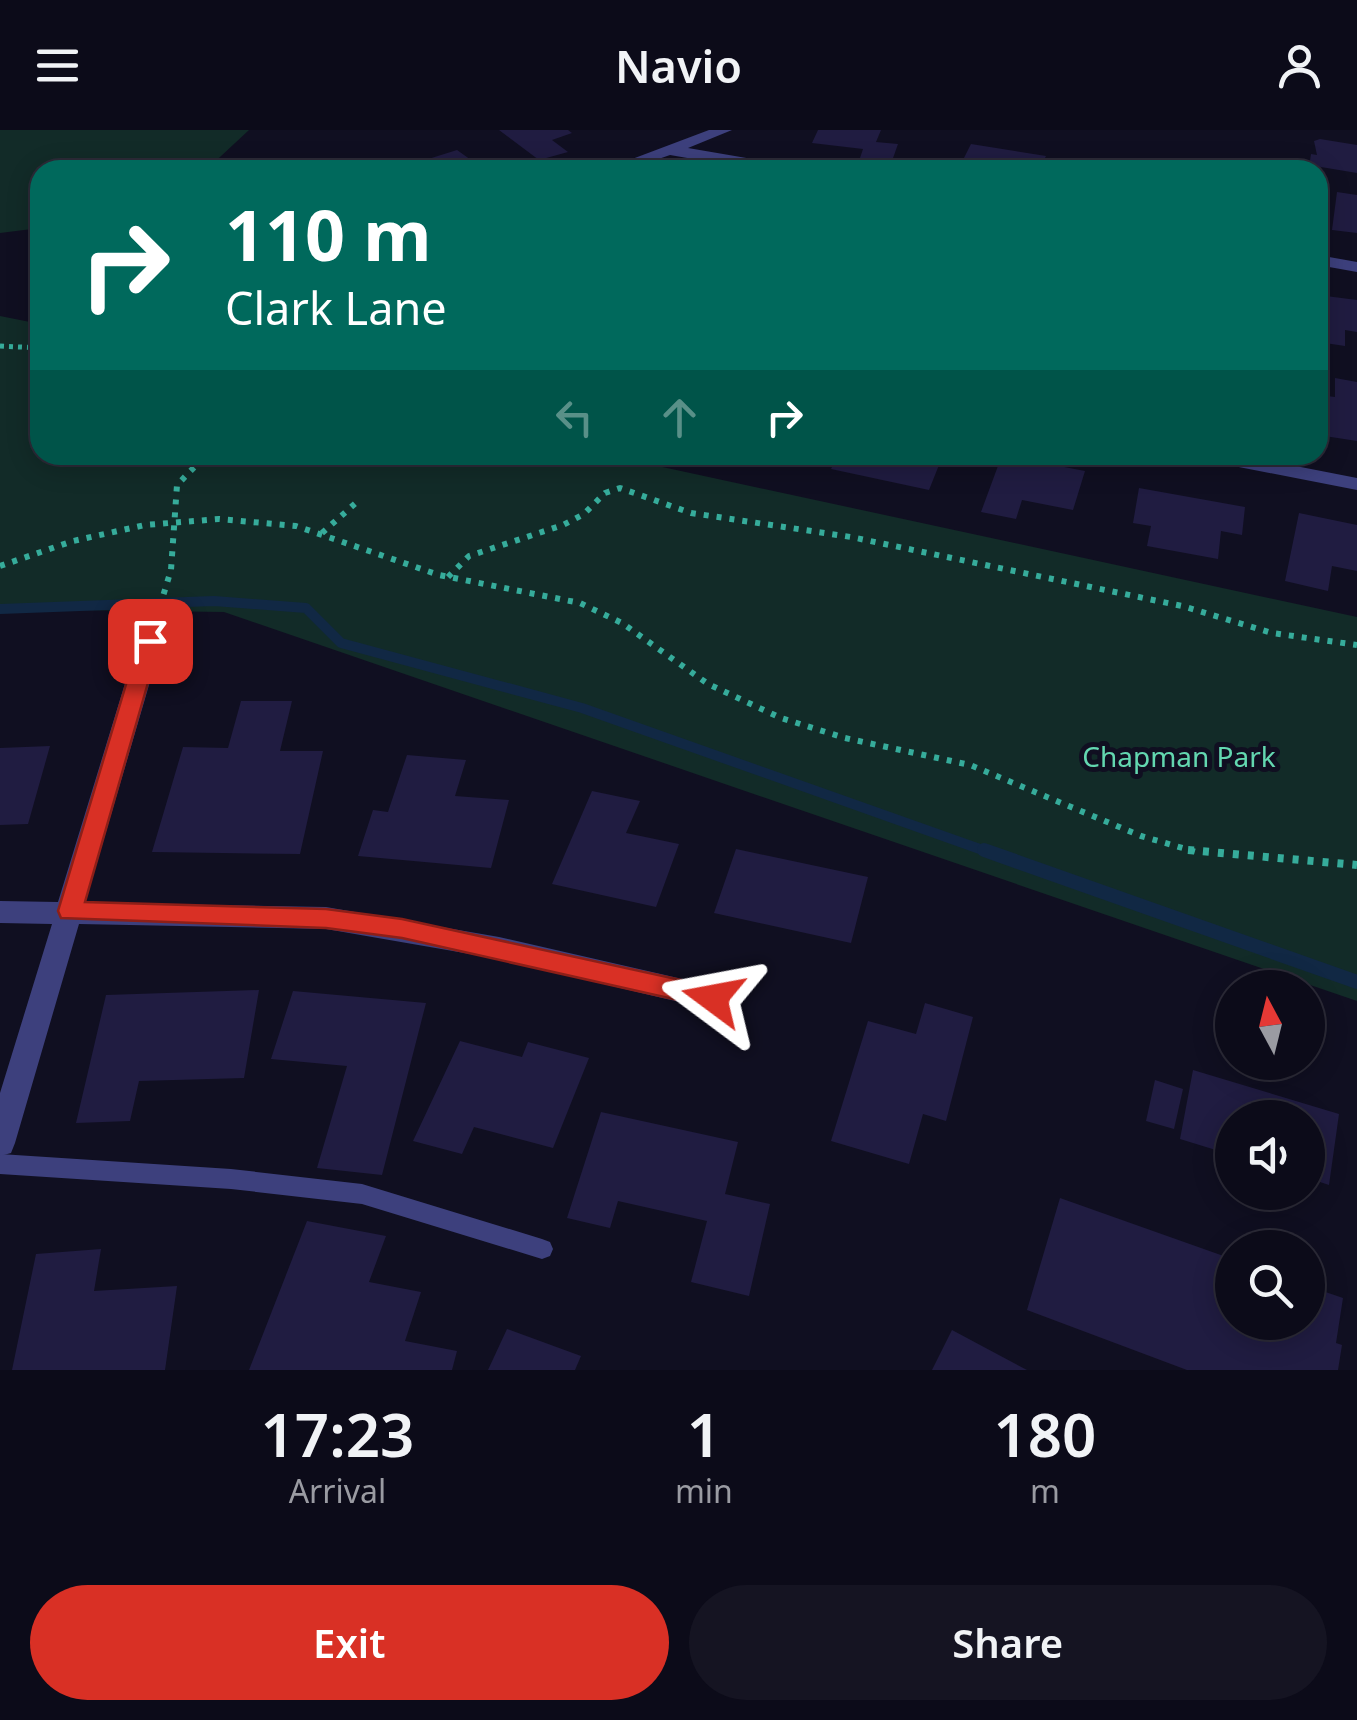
<!DOCTYPE html>
<style>
body{margin:0;font-family:"Noto Sans",sans-serif;background:#151422;color:#f1f3f6;height:100vh;display:flex;flex-direction:column;font-size:38px;white-space:nowrap}
*{box-sizing:border-box;margin:0}
p{font-size:32px;color:#9a9ba2}
.icon{flex:none;width:55px;height:55px;fill:none;stroke:currentColor;stroke-width:2;stroke-linecap:round;stroke-linejoin:round}
.map{position:relative;height:1240px;overflow:hidden}
.details{display:flex;flex-direction:column;background:#0c0b19;flex:1}
.details>*{flex:none}
.top-card{position:absolute;left:30px;top:30px;width:1298px;height:305px;border-radius:30px;box-shadow:0 5px 25px #0003,0 0 0 2px #2c2b38;background:#00695c;color:#fff;overflow:hidden}
.needle{width:65px;rotate:353deg}
.controls{position:absolute;left:1215px;top:840px;display:grid;gap:20px}
.controls a{display:grid;place-items:center;width:110px;height:110px;border-radius:50%;background:#0c0b19;box-shadow:0 5px 25px #0003,0 0 0 2px #2c2b38;font-size:50px}
.pin{position:absolute;display:grid;place-items:center;width:85px;height:85px;color:#fff;margin:-42px;border-radius:20px;box-shadow:0 5px 15px #0006}
.me{position:absolute;width:110px;margin:-55px;rotate:283deg;stroke-linejoin:round;filter:drop-shadow(0 0 8px #0008)}
.turn{display:flex;align-items:center;gap:35px;height:210px;padding:0 30px;font-size:45px}
.turn .icon{width:130px;height:130px;stroke-width:2.5}
.turn b{display:block;font-size:70px;line-height:85px}
.lanes{display:flex;align-items:center;height:95px;padding:0 30px;background:#0003;justify-content:center;gap:50px;direction:ltr}
.lanes .off{opacity:.35}
.eta{display:flex;justify-content:space-evenly;align-items:center;height:170px;text-align:center}
.eta b{font-size:60px;font-weight:600;line-height:70px}
.action{display:flex;gap:20px;margin-top:auto;padding:20px 30px}
.action a{flex:1;height:115px;border-radius:60px;background:#d93025;color:#fff;font-size:40px;font-weight:600;line-height:115px;text-align:center}
.action a+a{background:#151422;color:#f1f3f6}
header{display:flex;justify-content:space-between;align-items:center;height:130px;padding:0 30px;background:#0c0b19;font-size:45px;font-weight:600}
.map>svg:first-child{display:block}
.green{fill:#122b28}
.lines{fill:none;stroke-linecap:round;stroke-linejoin:round}
.stream-far1{stroke:#112844;stroke-width:10}
.stream{stroke:#112844;stroke-width:14}
.building{fill:#201c41}
.path-far2{stroke:#36ac9b;stroke-width:5;stroke-dasharray:4 5;stroke-linecap:butt}
.path-far1{stroke:#36ac9b;stroke-width:6;stroke-dasharray:5 8;stroke-linecap:butt}
.path{stroke:#36ac9b;stroke-width:8;stroke-dasharray:6 9;stroke-linecap:butt}
.service{fill:#3d407d;fill-rule:evenodd}
.minor{fill:#3d407d;fill-rule:evenodd}
.route{fill:#d93025;stroke:#8d1f18;stroke-width:2.5}
.labels{text-anchor:middle;stroke-width:10;stroke-linejoin:round;paint-order:stroke}
.park-label{font-size:28px;fill:#63d7b0;stroke:#100f21}
</style>
<header><svg class="icon" aria-label="menu" viewBox="0 0 24 24"><path d="M4 6h16M4 12h16M4 18h16"/></svg>Navio<svg class="icon" aria-label="person" viewBox="0 0 24 24"><circle cx="12" cy="8" r="4"/><path d="M4 21q1-7 8-7t8 7"/></svg></header>
<div class="map">
<svg width="1357" height="1240" viewBox="0 0 1357 1240">
<rect width="100%" height="100%" fill="#100f21"/>
<g class="green">
<polygon points="0,0 249,0 206,40 40,40 40,98 0,103"/>
<polygon points="0,186 40,194 40,325 607,325 1357,487 1357,871 224,482 0,479"/>
</g>
<g class="lines">
<polyline class="stream-far1" points="0,479 214,471 306,478 341,513 582,578 991,723"/>
<polyline class="stream" points="984,720 1357,852"/>
</g>
<g class="building">
<polygon points="499,0 568,0 572,3 552,10 568,22 539,30"/>
<polygon points="818,0 881,0 876,12 898,14 892,31 860,28 863,19 812,13"/>
<polygon points="1320,9 1357,15 1357,43 1315,36 1310,31 1311,24 1317,25 1314,11"/>
<polygon points="971,14 1046,26 1042,34 1060,37 958,40"/>
<polygon points="457,20 485,40 411,40 426,34 422,31"/>
<polygon points="1337,62 1357,65 1357,103 1332,100"/>
<polygon points="1318,165 1357,170 1357,202 1345,200 1345,216 1318,212"/>
<polygon points="1335,248 1357,252 1357,311 1318,305 1318,265 1335,267"/>
<polygon points="838,325 943,325 929,360 831,339"/>
<polygon points="1002,325 1085,341 1073,380 1022,370 1016,389 981,382"/>
<polygon points="1139,358 1245,377 1242,405 1221,401 1218,429 1147,416 1151,396 1133,393"/>
<polygon points="1299,383 1357,395 1357,441 1332,436 1328,461 1285,451"/>
<polygon points="241,571 292,571 280,621 323,621 300,724 152,722 183,617 228,618"/>
<polygon points="50,616 28,694 0,695 0,618"/>
<polygon points="407,625 466,630 455,666 509,670 491,738 358,726 373,680 388,682"/>
<polygon points="592,661 640,671 626,703 679,714 656,777 552,754"/>
<polygon points="736,719 868,747 851,813 714,783"/>
<polygon points="259,860 244,948 139,951 130,991 76,993 106,865"/>
<polygon points="293,861 426,873 382,1045 317,1038 347,936 271,929"/>
<polygon points="925,873 973,887 946,991 923,984 909,1034 831,1011 868,891 916,904"/>
<polygon points="460,911 522,927 528,912 589,928 553,1018 474,997 462,1024 413,1011"/>
<polygon points="1193,940 1339,984 1329,1055 1308,1048 1308,988 1232,988 1232,1025 1180,1009"/>
<polygon points="1155,950 1183,959 1174,999 1146,991"/>
<polygon points="601,982 738,1012 725,1064 770,1074 749,1166 691,1152 707,1091 618,1071 610,1098 567,1088"/>
<polygon points="1060,1068 1232,1129 1232,1192 1308,1192 1308,1156 1343,1168 1336,1213 1342,1215 1338,1240 1187,1240 1027,1180"/>
<polygon points="307,1091 386,1106 369,1152 421,1162 405,1211 457,1221 452,1240 249,1240"/>
<polygon points="101,1119 94,1161 177,1156 165,1240 12,1240 36,1124"/>
<polygon points="507,1199 581,1226 575,1240 488,1240"/>
<polygon points="952,1200 1027,1240 932,1240"/>
</g>
<g class="lines">
<polyline class="path-far2" points="0,216 40,218"/>
<g class="path-far1">
<polyline points="322,403 358,371"/>
<polyline points="0,436 73,411 145,395 219,389 296,396 439,445 580,473 622,493 708,554 781,588 845,608 970,635 1141,706 1200,723"/>
<polyline points="448,447 469,426 563,395 584,384 605,363 620,358 691,383 851,407 1182,476 1272,503 1357,515"/>
<polyline points="156,489 171,440 177,355 206,325"/>
</g>
<polyline class="path" points="1188,720 1357,735"/>
<polygon class="service" points="0,1024 231,1039 362,1054 542,1109 550,1112 553,1119 550,1126 542,1129 362,1074 231,1059 0,1044"/>
<g class="minor">
<polygon points="709,0 732,0 688,18 787,35 795,40 757,40 670,25 627,40 603,40"/>
<polygon points="1318,125 1357,132 1357,142 1318,135"/>
<polygon points="1198,325 1240,325 1357,348 1357,360 1208,331"/>
<polygon points="150,503 162,511 85,773 326,777 499,807 713,856 723,860 727,868 723,876 713,880 499,829 326,799 79,794 15,1013 11,1023 0,1026 0,963 52,794 0,793 0,771 58,772 138,511"/>
</g>
</g>
<polygon class="route" points="150,504 160,511 85,772 326,779 402,789 713,857 726,868 722,875 713,878 402,808 326,798 61,788 58,781 139,511"/>
<g class="labels">
<g class="park-label">
<text x="1179" y="637">Chapman Park</text>
</g>
</g>
</svg>
<div class="controls">
<a><svg class="needle" viewBox="-14 -14 28 28"><path d="M0-13l5 13h-10z" fill="#e53935"/><path d="M0 13l5-13h-10z" fill="#9a9ba2"/></svg></a>
<a><svg class="icon" aria-label="sound" viewBox="0 0 24 24"><path d="M4 9h4l5-4v14l-5-4H4zM17 9q2 3 0 6"/></svg></a>
<a><svg class="icon" aria-label="search" viewBox="0 0 24 24"><circle cx="10" cy="10" r="6"/><path d="M15 15l6 6"/></svg></a>
</div>
<div class="pin" style="left:150px;top:511px;background:#d93025"><svg class="icon" aria-label="arrive" viewBox="0 0 24 24"><path d="M6 21V4h12l-3 4 3 4H6"/></svg></div>
<svg class="me" style="left:713px;top:868px" viewBox="-20 -20 40 40"><path d="M0-17L14 15 0 8-14 15z" fill="#d93025" stroke="#fff" stroke-width="4"/></svg>
<div class="top-card">
<div class="turn"><svg class="icon" aria-label="right" viewBox="0 0 24 24"><path d="M7 20v-9h11M14 6l5 5-5 5"/></svg><div><b>110 m</b>Clark Lane</div></div>
<div class="lanes"><svg class="icon off" aria-label="left" viewBox="0 0 24 24"><path d="M17 20v-9H6M10 6l-5 5 5 5"/></svg><svg class="icon off" aria-label="ahead" viewBox="0 0 24 24"><path d="M12 20V5M6 11l6-6 6 6"/></svg><svg class="icon" aria-label="right" viewBox="0 0 24 24"><path d="M7 20v-9h11M14 6l5 5-5 5"/></svg></div>
</div>
</div>
<section class="details">
<div class="eta">
<div><b>17:23</b><p>Arrival</p></div>
<div><b>1</b><p>min</p></div>
<div><b>180</b><p>m</p></div>
</div>
<div class="action"><a>Exit</a><a>Share</a></div>
</section>
